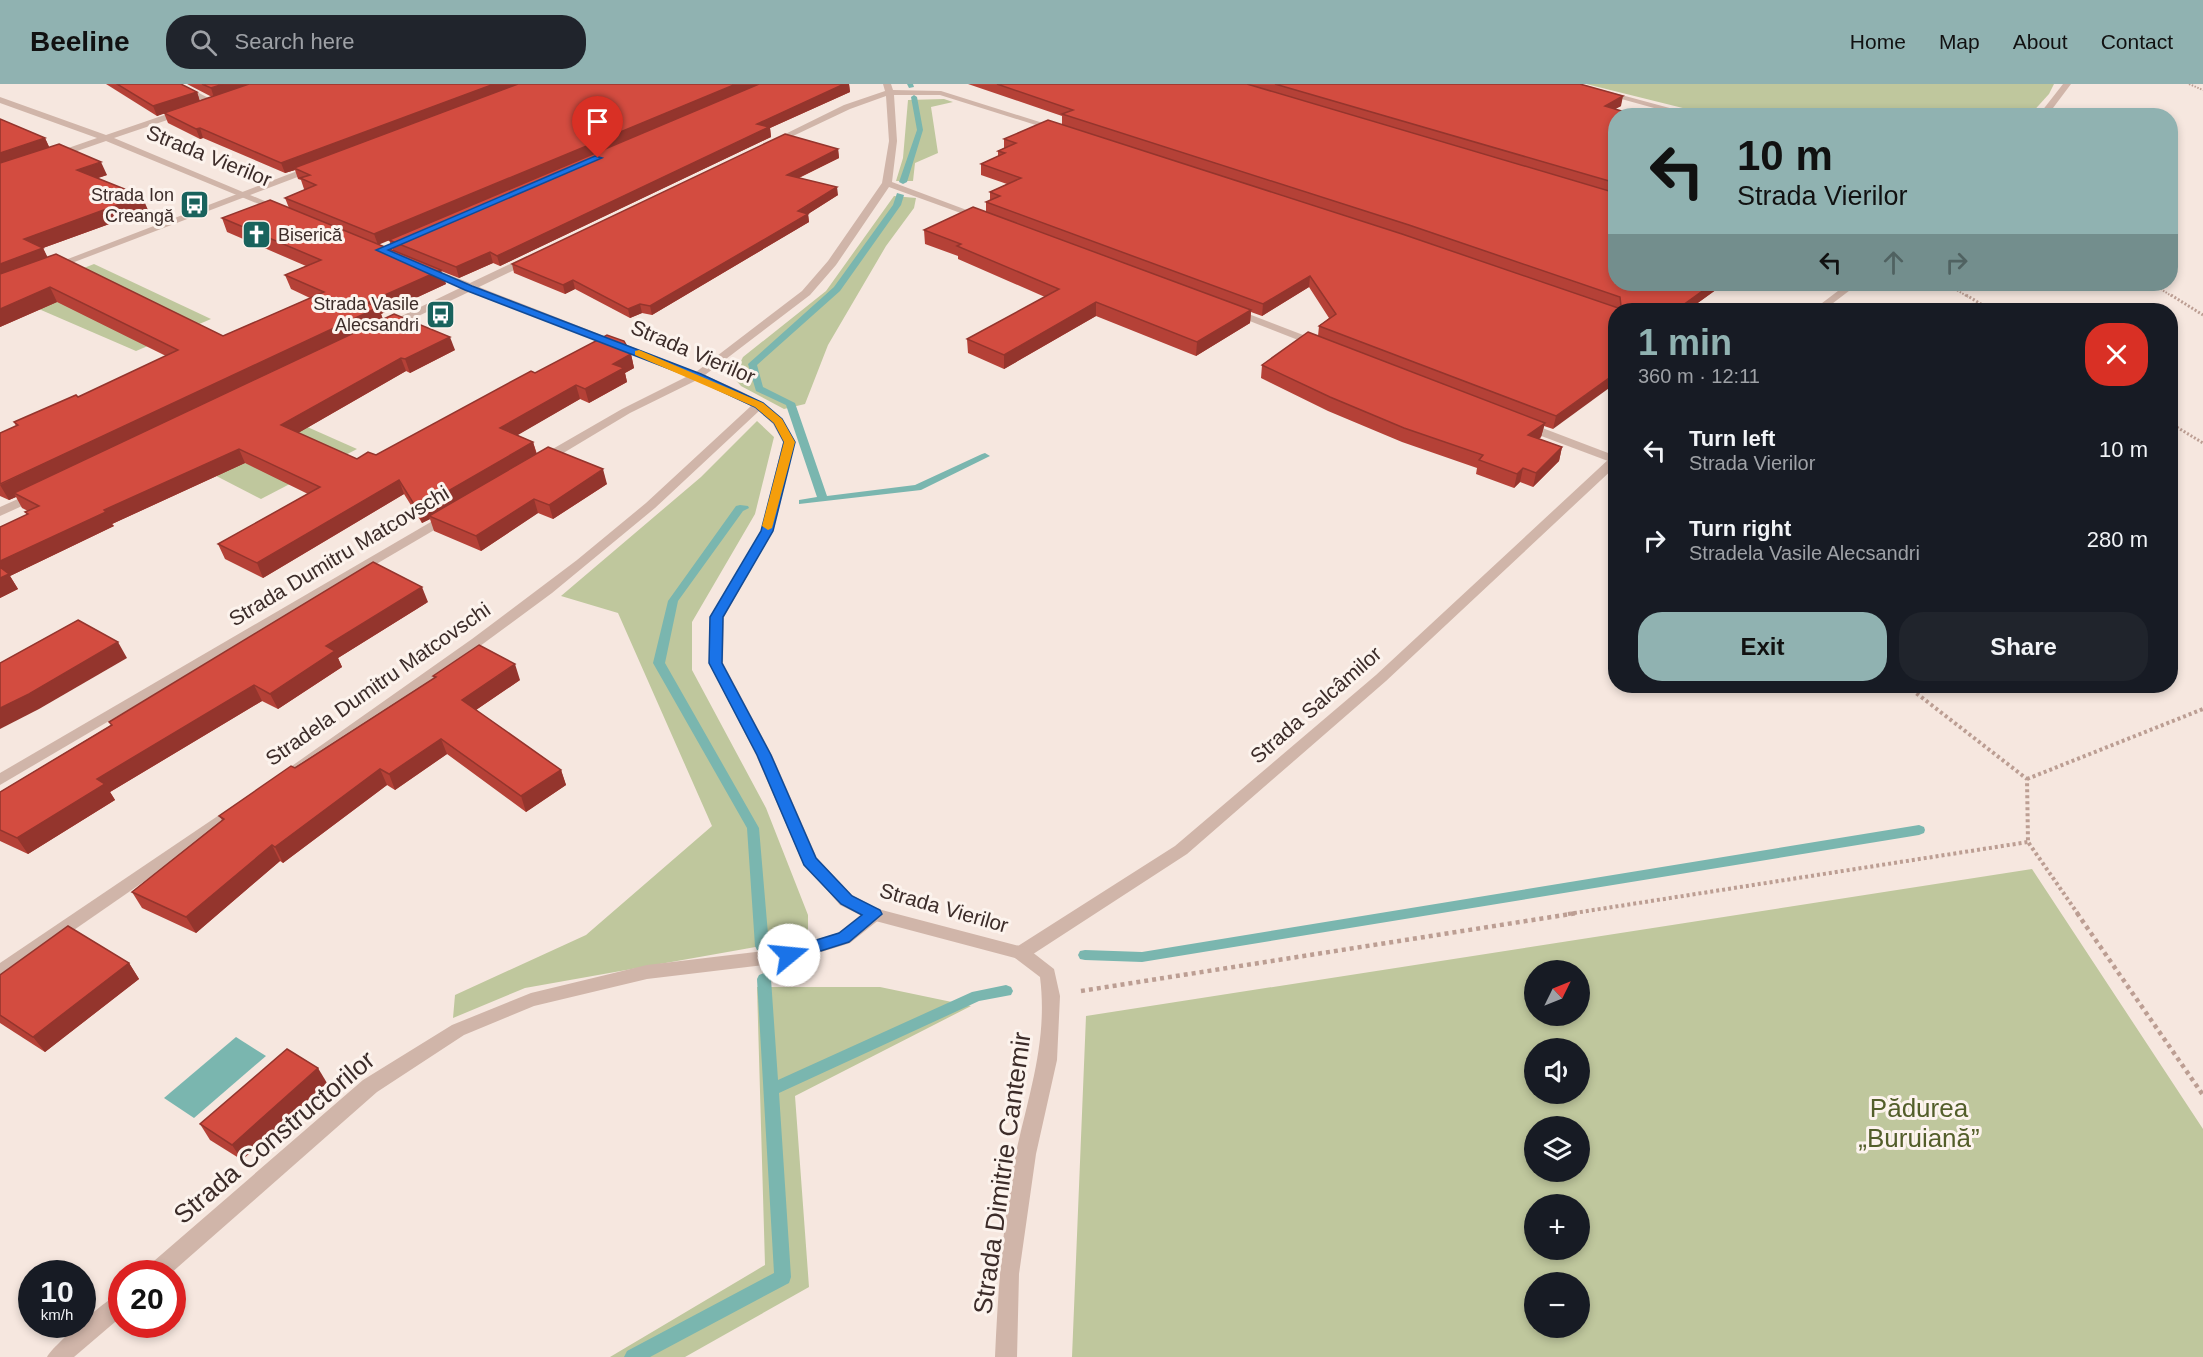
<!DOCTYPE html>
<meta charset="utf-8">
<style>
body{margin:0;font-family:Arial,sans-serif;background:#20242c;color:#f1f3f6;height:100vh;display:flex;flex-direction:column;font-size:22px;white-space:nowrap}
*{box-sizing:border-box;margin:0}
p{font-size:20px;color:#9ea1a6}
.icon{flex:none;width:33px;height:33px;fill:none;stroke:currentColor;stroke-width:2;stroke-linecap:round;stroke-linejoin:round}
.map{position:relative;flex:1;overflow:hidden}
.details{position:absolute;left:1608px;top:219px;width:570px;height:390px;display:flex;flex-direction:column;background:#171b24;border-radius:24px;box-shadow:0 3px 9px #0003}
.details>*{flex:none}
.banner{position:absolute;left:1608px;top:24px;width:570px;height:183px;border-radius:24px;box-shadow:0 3px 9px #0003;background:#90b2b1;color:#111;overflow:hidden}
.needle{width:39px;rotate:47deg}
.fabs{position:absolute;left:1524px;top:876px;display:grid;gap:12px}
.fabs a{display:grid;place-items:center;width:66px;height:66px;border-radius:50%;background:#171b24;box-shadow:0 3px 9px #0003;font-size:30px}
.speed{position:absolute;left:18px;top:1176px;display:flex;gap:12px;font-size:30px;font-weight:700;text-align:center}
.speed>*{display:grid;place-content:center;width:78px;height:78px;border-radius:50%;background:#171b24;box-shadow:0 3px 9px #0003;line-height:1}
.speed small{font-size:15px;font-weight:400}
.speed .limit{border:9px solid #d22;background:#fff;color:#111}
.pin{position:absolute;display:grid;place-items:center;width:51px;height:51px;color:#fff;margin:-62px -26px;border-radius:50% 50% 50% 0;rotate:-45deg;box-shadow:0 0 6px #0007}
.pin .icon{rotate:45deg}
.me{position:absolute;width:66px;margin:-33px;rotate:73deg;stroke-linejoin:round;filter:drop-shadow(0 0 4px #0008)}
.turn{display:flex;align-items:center;gap:21px;height:126px;padding:0 30px;font-size:27px}
.turn .icon{width:78px;height:78px;stroke-width:2.5}
.turn b{display:block;font-size:42px;line-height:51px}
.lanes{display:flex;align-items:center;height:57px;padding:0 30px;background:#0003;justify-content:center;gap:30px;direction:ltr}
.lanes .off{opacity:.35}
.round{display:grid;place-items:center;flex:none;width:63px;height:63px;border-radius:24px;background:#20242c}
.summary{display:flex;align-items:center;justify-content:space-between;height:102px;padding:0 30px}
h1{font-size:36px;font-weight:700;line-height:45px;color:#90b2b1}
.cta{display:flex;gap:12px;margin-top:auto;padding:12px 30px}
.cta a{flex:1;height:69px;border-radius:24px;background:#90b2b1;color:#111;font-size:24px;font-weight:700;line-height:69px;text-align:center}
.cta a+a{background:#20242c;color:#f1f3f6}
ul{padding:0;list-style:none}
li{display:flex;align-items:center;gap:18px;height:90px;padding:0 30px}
li div{flex:1}
li b{display:block;font-size:22px}
li em{font-style:normal}
header{display:flex;align-items:center;gap:36px;box-sizing:border-box;height:84px;padding:0 30px;background:#90b2b1;color:#111}
header strong{font-size:28px}
nav{display:flex;gap:33px;margin-inline-start:auto;font-size:21px}
.search{width:420px;height:54px;background:#20242c;display:flex;align-items:center;gap:15px;box-sizing:border-box;padding:0 21px;border-radius:24px;color:#9ea1a6;font-size:22px}
.map>svg:first-child{display:block}
.green{fill:#bfc79d;fill-rule:evenodd}
.water{fill:#7ab6af}
.lines{fill:none;stroke-linecap:round;stroke-linejoin:round}
.stream{fill:#7ab6af;fill-rule:evenodd}
.path-far3{stroke:#bc9e93;stroke-width:2;stroke-dasharray:1.5 1.5;stroke-linecap:butt}
.path-far2{stroke:#bc9e93;stroke-width:3;stroke-dasharray:2 2;stroke-linecap:butt}
.path-far1{stroke:#bc9e93;stroke-width:4;stroke-dasharray:3 3;stroke-linecap:butt}
.path{stroke:#bc9e93;stroke-width:4.5;stroke-dasharray:4 4;stroke-linecap:butt}
.service{fill:#d0b5a9;fill-rule:evenodd}
.minor{fill:#d0b5a9;fill-rule:evenodd}
.tertiary{fill:#d0b5a9;fill-rule:evenodd}
.wall{fill:#b54137;fill-rule:evenodd}
.shaded-wall{fill:#94352d}
.building{fill:#d34c40;stroke:#94352d;stroke-width:1.5}
.route{fill:#1a73e8;stroke:#114b97;stroke-width:1.5}
.slow{fill:#f59e0b}
.labels{text-anchor:middle;stroke-width:6;stroke-linejoin:round;paint-order:stroke}
.far-poi-label{font-size:18px;fill:#3c2c29;stroke:#fcf3ed;text-anchor:end}
.street-label{font-size:21px;fill:#3c2c29;stroke:#fcf3ed}
.near-park-label{font-size:26px;fill:#535e2a;stroke:#fcf3ed}
.near-street-label{font-size:26px;fill:#3c2c29;stroke:#fcf3ed}
</style>
<header>
<strong>Beeline</strong>
<div class="search"><svg class="icon" aria-label="search" viewBox="0 0 24 24"><circle cx="10" cy="10" r="6"/><path d="M15 15l6 6"/></svg>Search here</div>
<nav><a>Home</a><a>Map</a><a>About</a><a>Contact</a></nav>
</header>
<div class="map">
<svg width="2203" height="1273" viewBox="0 0 2203 1273">
<rect width="100%" height="100%" fill="#f6e7df"/>
<g class="green">
<polygon points="1586,0 2054,0 2049,10 2030,31 1711,31"/>
<polygon points="944,15 953,18 931,23 938,69 915,79 913,97 896,97 903,74 908,16"/>
<polygon points="894,112 916,114 914,124 886,162 828,261 805,320 784,325 741,302 733,293 743,273 826,207"/>
<polygon points="94,180 211,235 136,267 11,213"/>
<polygon points="260,322 357,365 261,415 168,367"/>
<polygon points="757,337 774,353 755,430 692,538 692,586 766,724 808,831 808,848 790,857 525,904 453,934 455,911 586,851 712,742 618,529 561,512 701,393"/>
<path d="M2032 785 2203 1045V1273H1072L1086 932ZM1580 886V932H1534V886ZM1580 964V1010H1534V964ZM1534 1042H1580V1088H1534ZM1534 1120H1580V1166H1534ZM1580 1198V1244H1534V1198Z"/>
<polygon points="757,903 880,903 971,922 795,1012 809,1203 685,1273 610,1273 765,1181"/>
</g>
<polygon class="water" points="236,953 266,972 194,1034 164,1014"/>
<g class="lines">
<g class="stream">
<polygon points="907,0 913,0 914,3 909,4"/>
<polygon points="914,11 917,13 923,46 907,98 903,100 899,98 917,46 911,13"/>
<polygon points="897,109 904,111 901,121 840,207 757,281 763,303 795,319 827,412 915,401 982,370 985,369 990,372 921,406 799,420 799,416 817,413 786,321 756,307 748,280 834,203 893,121"/>
<polygon points="740,421 748,422 749,424 743,427 678,517 665,579 759,744 769,862 767,866 762,867 757,866 755,862 747,744 653,579 668,517 736,422"/>
<polygon points="1919,741 1924,743 1925,746 1924,749 1919,751 1142,878 1085,876 1080,875 1078,871 1080,867 1085,866 1142,868"/>
<polygon points="764,889 769,891 771,895 778,996 972,908 1006,901 1011,903 1013,907 1011,911 979,917 779,1009 791,1193 789,1199 650,1273 624,1273 627,1267 774,1189 757,895 759,891"/>
</g>
<g class="path-far3">
<polyline points="2189,0 2203,6"/>
<polyline points="1947,200 1968,213"/>
<polyline points="2153,200 2173,213"/>
</g>
<g class="path-far2">
<polyline points="1966,211 1991,226"/>
<polyline points="2171,211 2203,231"/>
<polyline points="2170,339 2203,359"/>
</g>
<g class="path-far1">
<polyline points="1907,602 2027,695 2028,758 2078,830"/>
<polyline points="2027,695 2203,625"/>
<polyline points="1568,830 2028,758"/>
</g>
<g class="path">
<polyline points="2077,829 2203,1011"/>
<polyline points="1081,907 1577,829"/>
</g>
<g class="service">
<polygon points="1610,374 1616,374 1616,382 1386,597 1187,770 1027,874 1021,876 1015,874 1012,869 1015,864 1175,762 1376,591"/>
<polygon points="874,823 880,825 883,830 880,835 850,859 844,861 789,878 647,895 534,922 464,951 377,1008 170,1190 144,1190 147,1183 363,996 452,941 531,909 647,881 789,864 838,849 868,825"/>
<path d="M122 1208V1232L74 1273H47C52 1262 109 1213 122 1208Z"/>
</g>
<g class="minor">
<polygon points="172,0 182,0 216,18 209,20"/>
<path d="M883 0H891L893 6 941 7 1065 46 1058 48 940 11H894L897 57 892 98 988 134 980 136 889 103 836 181 810 211 705 291C747 311 771 315 795 358L773 447 724 533 723 579 772 671 817 774 852 811 878 825 1027 864 1054 885 1060 912 1057 976 1036 1070 1019 1190 1017 1273H995C998 1205 1003 1136 1016 1069 1029 1009 1048 956 1040 893L1015 874 868 835 840 821 802 777 756 671 709 579 710 533 761 447 783 358 773 340 759 327 655 424 552 509 446 587 302 688H292L289 684 472 555 577 476 646 419 751 322 697 296 630 329 545 380H537V374L622 325 688 292 471 207 391 245H383V241L462 203 421 187V183H429L470 199 527 172H535V176L479 203 696 288 802 207 828 177 882 99 889 57 886 12 850 25 774 61 767 59 844 21 885 7Z"/>
<polygon points="0,13 106,51 182,25 188,25 188,29 114,54 286,126 278,128 106,57 57,74 51,74 51,70 97,54 0,19"/>
<polygon points="1847,200 1858,200 1824,226 1813,226"/>
<polygon points="1233,224 1324,259 1325,261 1320,264 1316,263 1229,229 1228,227"/>
<polygon points="1524,337 1616,372 1616,380 1520,344 1518,341"/>
<polygon points="38,406 42,407 44,410 42,413 0,432 0,423"/>
<polygon points="448,428 453,429 454,432 453,435 0,701 0,689"/>
<polygon points="237,719 243,721 245,725 243,729 6,893 0,895 0,879"/>
</g>
<g class="tertiary">
<polygon points="1567,0 1581,0 1699,32 1683,32"/>
<polygon points="2063,0 2071,0 2047,32 2038,32"/>
<polygon points="313,81 318,84 316,86 56,185 47,183"/>
</g>
</g>
<g class="wall">
<path d="M106 0H181L197 8 200 17 212 13 187 0H849L850 8 770 44 771 53 500 182 493 179 459 194 441 187 446 200 381 230 383 236 455 266 410 289 406 287 298 349 357 375 376 371 535 289 631 270 634 284 625 289 627 298 589 319 580 315 517 351 533 358 537 370 607 400 553 435 538 429 481 467 434 447 430 435 422 439 404 410 263 494 225 475 218 460 308 410 245 379 112 440 114 442 10 492 18 505 0 514V443L27 431 25 428 28 427 22 424 16 413 9 416 0 412V349L16 342 14 338 78 313 166 272 57 218 0 243V35L45 54 49 63 107 91 98 94 148 126 43 164 47 173 223 252 310 214 291 205 285 191 306 182 227 148 222 134 289 124 285 114 306 105H304L301 96 298 95 295 86 285 89 203 54 200 55 168 39 164 29 157 32ZM583 75 389 156 393 166 378 160Z"/>
<polygon points="968,0 1580,0 1621,22 1615,25 1616,200 1724,200 1688,226 1616,226 1553,345 1544,342 1541,353 1539,355 1562,363 1559,377 1533,403 1520,398 1514,404 1476,390 1477,384 1402,358 1328,327 1261,294 1262,281 1318,252 1319,242 1329,234 1309,203 1262,232 1251,228 1250,239 1196,272 1096,232 1004,285 968,269 967,255 1045,213 958,175 958,172 925,160 924,146 986,128 986,118 990,116 990,108 1007,100 981,91 981,80 998,72 998,67 1004,64 1004,55 1062,41 1062,32"/>
<polygon points="838,65 839,74 799,94 838,111 808,130 809,138 652,231 642,229 630,234 575,205 565,210 514,189 512,180"/>
<polygon points="428,518 338,574 342,583 278,625 262,617 110,708 115,716 28,770 0,757 0,708 111,641 109,638"/>
<polygon points="433,592 520,596 476,626 561,686 566,701 526,728 447,670 395,706 387,701 283,779 280,777 196,849 142,824 132,808 222,736 219,732 434,594"/>
<polygon points="129,879 139,895 45,968 0,939 0,891"/>
<polygon points="327,999 242,1076 210,1056 200,1040"/>
</g>
<g class="shaded-wall">
<polygon points="223,0 254,0 214,14 211,4"/>
<polygon points="494,0 522,0 294,84 295,86 285,89 281,79"/>
<polygon points="736,0 760,0 378,161 374,150"/>
<polygon points="844,0 849,0 850,8 770,44 771,53 500,182 497,172 757,40"/>
<polygon points="197,8 200,18 157,32 153,22"/>
<polygon points="1623,12 1621,22 1602,32 1605,22"/>
<polygon points="200,44 203,54 200,55 196,45"/>
<polygon points="45,54 51,67 0,85 0,69"/>
<polygon points="838,65 839,74 788,99 787,91"/>
<polygon points="101,78 107,91 83,99 77,86"/>
<polygon points="837,103 838,111 808,130 809,138 652,231 650,222"/>
<polygon points="142,112 148,126 43,164 50,178 0,197 0,180 24,155"/>
<polygon points="490,168 493,179 459,194 456,183"/>
<polygon points="441,186 446,200 381,230 384,238 14,409 16,413 9,416 0,401 367,219"/>
<polygon points="1310,192 1309,203 1262,232 1263,220"/>
<polygon points="573,196 575,205 565,210 563,201"/>
<polygon points="1712,200 1724,200 1688,226 1676,226"/>
<polygon points="50,203 57,218 0,243 0,225"/>
<polygon points="1096,218 1096,232 1004,285 1004,271"/>
<polygon points="640,220 642,229 630,234 628,225"/>
<polygon points="1251,226 1250,239 1196,272 1197,258"/>
<polygon points="450,253 455,266 410,289 405,275"/>
<polygon points="631,270 634,284 625,289 627,298 589,319 585,305 613,280"/>
<polygon points="401,274 406,287 286,356 281,341"/>
<polygon points="1616,289 1616,299 1553,345 1556,332"/>
<polygon points="576,301 580,315 504,359 500,344"/>
<polygon points="1545,339 1541,353 1525,365 1528,351"/>
<polygon points="533,358 537,372 429,432 430,435 422,439 417,425"/>
<polygon points="1562,363 1559,377 1533,403 1536,389"/>
<polygon points="239,365 245,379 112,440 114,442 10,492 18,505 0,514 0,477 104,426"/>
<polygon points="1523,384 1520,398 1514,404 1517,390"/>
<polygon points="603,385 607,400 553,435 549,421"/>
<polygon points="399,396 404,410 263,494 257,479"/>
<polygon points="534,415 538,429 481,467 476,452"/>
<polygon points="422,503 428,518 338,574 342,583 278,625 270,610 326,562"/>
<polygon points="118,558 127,574 39,625 0,645 0,624"/>
<polygon points="515,580 520,596 467,632 462,616"/>
<polygon points="254,601 262,617 110,708 115,716 28,770 17,754 97,695"/>
<polygon points="441,655 447,670 395,706 389,690"/>
<polygon points="380,685 387,701 283,779 275,763"/>
<polygon points="561,686 566,701 526,728 521,712"/>
<polygon points="272,761 280,777 196,849 186,833"/>
<polygon points="129,879 139,895 45,968 33,953"/>
<polygon points="318,984 327,999 242,1076 232,1061"/>
</g>
<g class="building">
<polygon points="117,0 181,0 197,8 153,22"/>
<polygon points="202,0 223,0 211,4"/>
<polygon points="249,0 494,0 281,79 200,44 196,45 164,29"/>
<polygon points="518,0 736,0 374,150 285,114 316,101 300,94 310,91 294,84"/>
<polygon points="759,0 844,0 757,40 769,43 497,172 490,168 456,183 389,156"/>
<polygon points="997,0 1247,0 1616,109 1616,200 1712,200 1676,226 1616,226 1616,289 1556,332 1319,242 1336,230 1310,192 1263,220 986,118 1000,112 990,108 1021,94 981,80 1005,69 998,67 1016,59 1004,55 1048,36 1402,150 1618,224 1621,222 1620,213 1409,141 1062,30 1073,26"/>
<polygon points="1275,0 1580,0 1623,12 1605,22 1638,32 1616,32 1616,99"/>
<polygon points="0,35 45,54 0,69"/>
<polygon points="785,50 838,65 787,91 837,103 798,127 808,130 650,222 640,220 628,225 573,196 563,201 512,180"/>
<polygon points="59,60 101,78 77,86 142,112 24,155 43,164 0,180 0,79"/>
<polygon points="270,116 441,186 367,219 379,223 0,400 0,349 18,341 14,338 76,311 78,313 178,266 50,203 0,225 0,190 56,170 223,252 324,208 285,191 321,176 222,134"/>
<polygon points="973,123 1251,226 1197,258 1096,218 1004,271 967,255 1059,205 957,162 961,160 924,146"/>
<polygon points="394,230 450,253 405,275 401,274 281,341 357,375 368,368 376,371 531,287 535,289 607,251 624,257 631,270 613,280 624,284 585,305 576,301 500,344 533,358 417,425 399,396 257,479 218,460 320,403 239,365 104,426 106,428 0,477 0,443 28,430 25,428 39,422 14,409"/>
<polygon points="1308,248 1545,339 1528,351 1562,363 1536,389 1523,384 1517,390 1479,376 1483,371 1404,344 1330,313 1262,281"/>
<polygon points="548,363 603,385 549,421 534,415 476,452 429,432"/>
<polygon points="373,478 422,503 326,562 335,567 270,610 254,601 97,695 105,700 17,754 0,746 0,708 112,641 109,638"/>
<polygon points="0,483 9,490 0,494"/>
<polygon points="78,536 118,558 29,610 0,624 0,579"/>
<polygon points="479,561 515,580 462,616 561,686 521,712 441,655 389,690 380,685 275,763 272,761 186,833 132,808 224,735 219,732 291,682 295,684 436,593 433,592"/>
<polygon points="68,842 129,879 33,953 0,931 0,891"/>
<polygon points="287,965 318,984 232,1061 200,1040"/>
</g>
<polygon class="route" points="595,72 602,74 388,166 472,202 701,290 763,319 782,335 795,358 773,447 723,533 722,579 771,671 816,774 852,812 880,826 882,830 849,858 789,877 784,875 781,871 784,866 839,849 862,831 841,820 804,781 757,671 709,579 710,533 761,447 784,358 774,339 755,323 693,294 465,206 376,166"/>
<polygon class="slow" points="639,266 763,319 782,335 795,358 772,444 768,446 762,442 784,358 774,339 755,323 635,271 635,267"/>
<defs>
<symbol id="bus-square" viewBox="-11 -11 22 22"><rect x="-9" y="-9" width="18" height="18" rx="4" fill="#19635d" stroke="#fcf3ed"/><path d="M-5-6H5V4H4V6H2V4H-2V6H-4V4H-5ZM-3.5-4V0h7V-4ZM-3.5 1.2v1.5H-2V1.2ZM2 1.2v1.5H3.5V1.2Z" fill="#fff"/></symbol>
<symbol id="church-square" viewBox="-11 -11 22 22"><rect x="-9" y="-9" width="18" height="18" rx="4" fill="#19635d" stroke="#fcf3ed"/><path d="M-1.2-6h2.4v3.5h3.3v2.4h-3.3V6h-2.4V-.1h-3.3v-2.4h3.3Z" fill="#fff"/></symbol>
</defs>
<g fill-rule="evenodd">
<use href="#bus-square" x="178" y="104" width="33" height="33"/>
<use href="#church-square" x="240" y="134" width="33" height="33"/>
<use href="#bus-square" x="424" y="214" width="33" height="33"/>
</g>
<g class="labels">
<g class="far-poi-label">
<text x="174" y="117">Strada Ion<tspan x="174" dy="21">Creangă</tspan></text>
<text x="278" y="157" text-anchor="start">Biserică</text>
<text x="419" y="226">Strada Vasile<tspan x="419" dy="21">Alecsandri</tspan></text>
</g>
<g class="street-label">
<text transform="translate(209 72) rotate(22)" y="7">Strada Vierilor</text>
<text transform="translate(693 268) rotate(23)" y="7">Strada Vierilor</text>
<text transform="translate(339 472) rotate(-31)" y="7">Strada Dumitru Matcovschi</text>
<text transform="translate(378 600) rotate(-35)" y="7">Stradela Dumitru Matcovschi</text>
<text transform="translate(1316 621) rotate(-41)" y="7">Strada Salcâmilor</text>
<text transform="translate(944 824) rotate(16)" y="7">Strada Vierilor</text>
</g>
<g class="near-park-label">
<text x="1919" y="1033">Pădurea<tspan x="1919" dy="30">„Buruiană”</tspan></text>
</g>
<g class="near-street-label">
<text transform="translate(274 1053) rotate(-40)" y="9">Strada Constructorilor</text>
<text transform="translate(1002 1089) rotate(-82)" y="9">Strada Dimitrie Cantemir</text>
</g>
</g>
</svg>
<div class="fabs">
<a><svg class="needle" viewBox="-14 -14 28 28"><path d="M0-13l5 13h-10z" fill="#e53935"/><path d="M0 13l5-13h-10z" fill="#9ea1a6"/></svg></a>
<a><svg class="icon" aria-label="sound" viewBox="0 0 24 24"><path d="M4 9h4l5-4v14l-5-4H4zM17 9q2 3 0 6"/></svg></a>
<a><svg class="icon" aria-label="layers" viewBox="0 0 24 24"><path d="M12 4l9 5-9 5-9-5zM3 14l9 5 9-5"/></svg></a>
<a>+</a>
<a>−</a>
</div>
<div class="speed"><div>10<small>km/h</small></div><div class="limit">20</div></div>
<div class="pin" style="left:598px;top:74px;background:#d93025"><svg class="icon" aria-label="arrive" viewBox="0 0 24 24"><path d="M6 21V4h12l-3 4 3 4H6"/></svg></div>
<svg class="me" style="left:789px;top:871px" viewBox="-20 -20 40 40"><circle r="19" fill="#fff"/><path d="M0-13L10 11 0 6-10 11z" fill="#1a73e8"/></svg>
<div class="banner">
<div class="turn"><svg class="icon" aria-label="left" viewBox="0 0 24 24"><path d="M17 20v-9H6M10 6l-5 5 5 5"/></svg><div><b>10 m</b>Strada Vierilor</div></div>
<div class="lanes"><svg class="icon" aria-label="left" viewBox="0 0 24 24"><path d="M17 20v-9H6M10 6l-5 5 5 5"/></svg><svg class="icon off" aria-label="ahead" viewBox="0 0 24 24"><path d="M12 20V5M6 11l6-6 6 6"/></svg><svg class="icon off" aria-label="right" viewBox="0 0 24 24"><path d="M7 20v-9h11M14 6l5 5-5 5"/></svg></div>
</div>
<section class="details">
<div class="summary"><div><h1>1 min</h1><p>360 m · 12:11</p></div><a class="round" style="background:#d93025;color:#fff"><svg class="icon" aria-label="close" viewBox="0 0 24 24"><path d="M6 6l12 12M18 6L6 18"/></svg></a></div>
<ul>
<li><svg class="icon" aria-label="left" viewBox="0 0 24 24"><path d="M17 20v-9H6M10 6l-5 5 5 5"/></svg><div><b>Turn left</b><p>Strada Vierilor</p></div><em>10 m</em></li>
<li><svg class="icon" aria-label="right" viewBox="0 0 24 24"><path d="M7 20v-9h11M14 6l5 5-5 5"/></svg><div><b>Turn right</b><p>Stradela Vasile Alecsandri</p></div><em>280 m</em></li>
</ul>
<div class="cta"><a>Exit</a><a>Share</a></div>
</section>
</div>
